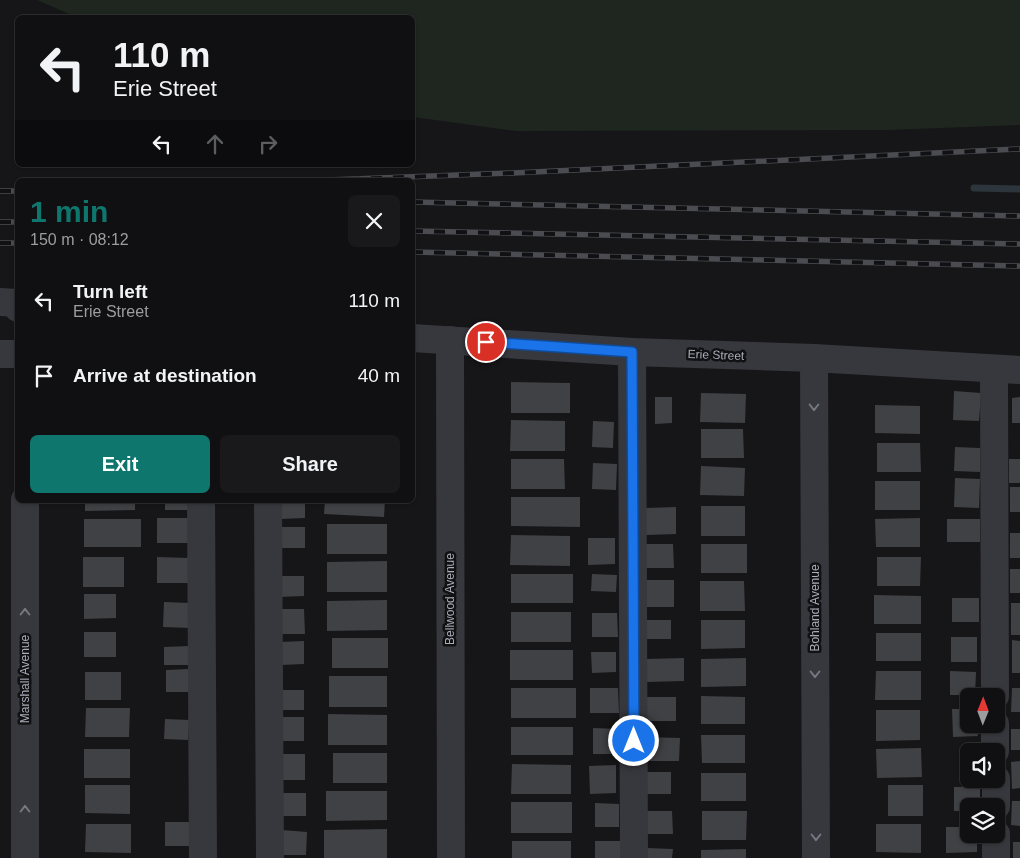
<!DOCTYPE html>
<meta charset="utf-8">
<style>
body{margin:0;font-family:Helvetica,sans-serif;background:#19191b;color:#f1f3f6;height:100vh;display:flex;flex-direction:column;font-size:19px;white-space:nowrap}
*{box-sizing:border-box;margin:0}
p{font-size:16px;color:#9c9d9f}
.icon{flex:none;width:28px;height:28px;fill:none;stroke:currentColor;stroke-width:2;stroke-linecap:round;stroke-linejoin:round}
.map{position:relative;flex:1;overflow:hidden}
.drawer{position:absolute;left:15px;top:178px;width:400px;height:325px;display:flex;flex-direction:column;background:#101012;border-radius:8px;box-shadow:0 1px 4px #0004,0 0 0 1px #303032}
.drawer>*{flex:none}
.top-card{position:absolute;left:15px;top:15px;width:400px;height:152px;border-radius:8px;box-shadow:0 1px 4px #0004,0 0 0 1px #303032;background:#101012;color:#f1f3f6;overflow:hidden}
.needle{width:32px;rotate:1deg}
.controls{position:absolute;left:960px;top:688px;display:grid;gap:10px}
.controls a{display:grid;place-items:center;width:45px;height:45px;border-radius:8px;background:#101012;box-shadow:0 1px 4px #0004,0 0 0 1px #303032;font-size:25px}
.pin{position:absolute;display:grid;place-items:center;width:42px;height:42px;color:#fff;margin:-21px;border:2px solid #fff;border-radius:50%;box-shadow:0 1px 5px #0007}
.me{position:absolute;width:55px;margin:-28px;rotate:0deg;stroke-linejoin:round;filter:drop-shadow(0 0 4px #0008)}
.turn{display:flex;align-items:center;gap:18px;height:105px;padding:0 15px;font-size:22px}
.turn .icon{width:65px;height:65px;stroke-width:2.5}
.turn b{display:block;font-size:35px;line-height:42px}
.lanes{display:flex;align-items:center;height:48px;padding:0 15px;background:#0003;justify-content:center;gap:25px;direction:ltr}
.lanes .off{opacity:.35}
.round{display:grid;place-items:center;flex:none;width:52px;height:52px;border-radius:8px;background:#19191b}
.head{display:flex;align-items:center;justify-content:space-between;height:85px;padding:0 15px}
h1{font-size:30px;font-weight:800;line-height:38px;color:#0f766e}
.cta{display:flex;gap:10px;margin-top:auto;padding:10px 15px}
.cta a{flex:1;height:58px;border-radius:8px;background:#0f766e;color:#fff;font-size:20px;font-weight:800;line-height:58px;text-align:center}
.cta a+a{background:#19191b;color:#f1f3f6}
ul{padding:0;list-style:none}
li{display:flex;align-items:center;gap:15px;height:75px;padding:0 15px}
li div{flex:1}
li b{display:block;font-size:19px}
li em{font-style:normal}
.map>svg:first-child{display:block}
.green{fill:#1e261f}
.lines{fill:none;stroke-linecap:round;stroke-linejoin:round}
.stream{stroke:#2c353c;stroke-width:7}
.building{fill:#404145}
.minor{stroke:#37383d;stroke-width:28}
.rail-casing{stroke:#4a4c52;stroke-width:5.5}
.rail{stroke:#111113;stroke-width:4;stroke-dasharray:11;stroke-linecap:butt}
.oneway{stroke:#757881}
.route-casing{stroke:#114b97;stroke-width:12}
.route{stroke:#1a73e8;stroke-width:9}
.labels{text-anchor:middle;stroke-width:5;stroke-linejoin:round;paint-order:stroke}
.street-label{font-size:12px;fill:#a8adb8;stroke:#111113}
</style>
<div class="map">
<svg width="1020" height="858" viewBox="0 0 1020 858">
<rect width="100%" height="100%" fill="#161618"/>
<polygon class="green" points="37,0 1020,0 1020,125 888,130 516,131 413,117 412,18 76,17"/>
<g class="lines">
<polyline class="stream" points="974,188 1020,189"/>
</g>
<g class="building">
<polygon points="511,382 570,383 570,413 511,413"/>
<polygon points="954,391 981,393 979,421 953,420"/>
<polygon points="701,393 746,394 745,423 700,422"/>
<polygon points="655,397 672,397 672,423 655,424"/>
<polygon points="1020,397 1020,423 1012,423 1012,398"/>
<polygon points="875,405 920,406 920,434 875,433"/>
<polygon points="511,420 565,421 565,451 510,451"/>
<polygon points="593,421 614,422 613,448 592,447"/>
<polygon points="701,429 743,429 744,458 701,458"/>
<polygon points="877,443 920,443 921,472 877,472"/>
<polygon points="955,447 980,448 980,472 954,471"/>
<polygon points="511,459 564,459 565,489 511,489"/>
<rect x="1009" y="459" width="11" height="24"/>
<polygon points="593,463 617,464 616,490 592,489"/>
<polygon points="701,466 745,468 744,496 700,495"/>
<polygon points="955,478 980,479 979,508 954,507"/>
<rect x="875" y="481" width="45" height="29"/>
<rect x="1010" y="487" width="10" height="25"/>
<polygon points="511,497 580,497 580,527 511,526"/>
<polygon points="85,500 135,500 135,510 85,511"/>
<rect x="165" y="500" width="23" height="10"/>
<polygon points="280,500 305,500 305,518 280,519"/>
<polygon points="325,500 385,500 384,517 324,514"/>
<rect x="701" y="506" width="44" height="30"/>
<polygon points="676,507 676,534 646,535 646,508"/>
<polygon points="157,518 188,518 189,543 157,543"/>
<polygon points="920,518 920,547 876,547 875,519"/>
<rect x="84" y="519" width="57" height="28"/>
<rect x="947" y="519" width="33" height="23"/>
<rect x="327" y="524" width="60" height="30"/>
<rect x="280" y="527" width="25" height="21"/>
<rect x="1010" y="533" width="10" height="25"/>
<polygon points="511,535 570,536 570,566 510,565"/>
<polygon points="588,538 615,538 615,564 588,565"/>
<polygon points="645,544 673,544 674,568 645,568"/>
<rect x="701" y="544" width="46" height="29"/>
<rect x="83" y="557" width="41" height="30"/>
<polygon points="157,557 189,558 189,583 157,583"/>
<polygon points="877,557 921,557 920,586 877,586"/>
<polygon points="387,561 387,592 327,592 327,562"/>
<rect x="1010" y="569" width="10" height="24"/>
<rect x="511" y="574" width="62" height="29"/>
<polygon points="592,574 617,575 616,592 591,591"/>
<polygon points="279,576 304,576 304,596 279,597"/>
<rect x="646" y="580" width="28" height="27"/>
<polygon points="700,581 744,581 745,611 700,611"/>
<polygon points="84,594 116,594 116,618 84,619"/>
<polygon points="874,595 921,596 921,624 874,624"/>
<rect x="952" y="598" width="27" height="24"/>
<polygon points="387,600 387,630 327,631 327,601"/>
<polygon points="164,602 190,603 190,628 163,627"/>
<rect x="1011" y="603" width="9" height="32"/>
<polygon points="280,609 304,609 305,634 280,634"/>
<rect x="511" y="612" width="60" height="30"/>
<polygon points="592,613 617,613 618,637 592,637"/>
<rect x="647" y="620" width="24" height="19"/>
<polygon points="701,620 745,620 745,648 701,649"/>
<rect x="84" y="632" width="32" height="25"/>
<rect x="876" y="633" width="45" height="28"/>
<rect x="951" y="637" width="26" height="25"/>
<rect x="332" y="638" width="56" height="30"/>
<polygon points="1012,640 1020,641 1020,673 1012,673"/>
<polygon points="304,641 304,664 281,665 280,642"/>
<polygon points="189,646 189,665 164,665 164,647"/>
<rect x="510" y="650" width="63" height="30"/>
<polygon points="591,652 616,652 616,672 592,673"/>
<polygon points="684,658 684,681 647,682 646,659"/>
<polygon points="746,658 746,686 701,687 701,659"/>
<polygon points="189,669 189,692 166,692 166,670"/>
<polygon points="876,671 921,671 921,700 875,700"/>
<polygon points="950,671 976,672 975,695 950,695"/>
<rect x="85" y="672" width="36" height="28"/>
<rect x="329" y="676" width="58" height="31"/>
<rect x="511" y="688" width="65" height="30"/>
<polygon points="590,688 618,688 619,713 590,713"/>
<polygon points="1012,688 1020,688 1020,712 1011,712"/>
<polygon points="280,690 304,690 304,710 279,710"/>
<polygon points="701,696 745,697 745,724 701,724"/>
<polygon points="646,697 676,697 676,721 647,721"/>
<polygon points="86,708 130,708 129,737 85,737"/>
<polygon points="952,709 969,709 969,724 977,724 978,736 953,737"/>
<polygon points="876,710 920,710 920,740 876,741"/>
<polygon points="328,714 387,715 387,745 328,745"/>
<rect x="281" y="717" width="23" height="24"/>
<polygon points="165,719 189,720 188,740 164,739"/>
<rect x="511" y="727" width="62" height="28"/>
<polygon points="593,728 619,729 619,754 593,754"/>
<rect x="1011" y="729" width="9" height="21"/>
<polygon points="701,735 745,735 745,763 702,763"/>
<polygon points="647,737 680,738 679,761 647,761"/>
<polygon points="921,748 922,777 877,778 876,749"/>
<rect x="84" y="749" width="46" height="29"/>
<rect x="333" y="753" width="54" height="30"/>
<rect x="281" y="754" width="24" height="26"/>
<polygon points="1020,761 1020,788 1012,789 1011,762"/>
<polygon points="512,764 571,765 571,794 511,794"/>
<polygon points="616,765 616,793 590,794 589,766"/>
<rect x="646" y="772" width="25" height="22"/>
<rect x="701" y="773" width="45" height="28"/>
<polygon points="85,785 130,785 130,814 85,813"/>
<rect x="888" y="785" width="35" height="31"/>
<polygon points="954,787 980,787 980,806 969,806 969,811 954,811"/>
<polygon points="326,791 387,791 387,820 326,821"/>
<rect x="281" y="793" width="25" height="23"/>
<polygon points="1012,801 1020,801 1020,826 1011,825"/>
<rect x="511" y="802" width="61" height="31"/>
<polygon points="595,803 619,804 619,827 595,827"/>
<polygon points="647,811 672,811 673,834 647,834"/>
<polygon points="702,811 747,811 746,840 702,840"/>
<rect x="165" y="822" width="25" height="24"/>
<polygon points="86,824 131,824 131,853 85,852"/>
<polygon points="876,824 921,824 921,853 876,852"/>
<polygon points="946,827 969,827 969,834 977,834 977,852 946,853"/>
<polygon points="387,829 387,858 324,858 324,830"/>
<polygon points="282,830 307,832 306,855 281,855"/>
<rect x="512" y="841" width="59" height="17"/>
<rect x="595" y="841" width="25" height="17"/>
<rect x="1013" y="842" width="7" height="16"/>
<polygon points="647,848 673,849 672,858 647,858"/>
<polygon points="746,849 746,858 701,858 701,850"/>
</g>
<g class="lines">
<g class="minor">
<polyline points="0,302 17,303 18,308"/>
<polyline points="412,338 632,352 814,358 1020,370"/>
<polyline points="450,340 451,858"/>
<polyline points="632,352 634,858"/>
<polyline points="0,354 18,354"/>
<polyline points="814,358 816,858"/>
<polyline points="994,369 995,696"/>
<polyline points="201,500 203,858"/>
<polyline points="268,500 270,858"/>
<polyline points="995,724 995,751"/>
<polyline points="996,779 996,806"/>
<polyline points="996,834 996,858"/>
<polyline points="25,858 25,500"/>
</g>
<defs>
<g id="rail">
<polyline points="327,180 513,173 1020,149"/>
<polyline points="0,191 18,191"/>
<polyline points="412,202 1020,216"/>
<polyline points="0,222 18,222"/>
<polyline points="412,231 1020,244"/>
<polyline points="0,243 18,243"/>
<polyline points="412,252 1020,266"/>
</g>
</defs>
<use href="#rail" class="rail-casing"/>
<use href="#rail" class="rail"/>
</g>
<defs><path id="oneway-chevron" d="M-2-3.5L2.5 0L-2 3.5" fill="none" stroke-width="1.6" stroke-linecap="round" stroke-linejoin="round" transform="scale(1.25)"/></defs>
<g class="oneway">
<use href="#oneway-chevron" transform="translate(814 407) rotate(90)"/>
<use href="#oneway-chevron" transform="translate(25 612) rotate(-90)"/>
<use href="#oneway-chevron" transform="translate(815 674) rotate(90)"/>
<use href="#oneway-chevron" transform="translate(25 809) rotate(-90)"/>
<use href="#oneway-chevron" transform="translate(816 837) rotate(90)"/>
</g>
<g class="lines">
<defs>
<polyline id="route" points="486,342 632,352 634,741"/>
</defs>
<use href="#route" class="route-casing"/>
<use href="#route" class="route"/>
</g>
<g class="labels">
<g class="street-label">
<text transform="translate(716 355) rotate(2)" y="4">Erie Street</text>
<text transform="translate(450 599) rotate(-90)" y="4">Bellwood Avenue</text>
<text transform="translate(815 608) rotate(-90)" y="4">Bohland Avenue</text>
<text transform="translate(25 679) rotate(-90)" y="4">Marshall Avenue</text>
</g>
</g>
</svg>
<div class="controls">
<a><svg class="needle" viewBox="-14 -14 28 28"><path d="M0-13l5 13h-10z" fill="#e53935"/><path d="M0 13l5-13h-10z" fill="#9c9d9f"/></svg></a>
<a><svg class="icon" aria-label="sound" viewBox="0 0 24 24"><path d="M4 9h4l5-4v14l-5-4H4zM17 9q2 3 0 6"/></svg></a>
<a><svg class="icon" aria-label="layers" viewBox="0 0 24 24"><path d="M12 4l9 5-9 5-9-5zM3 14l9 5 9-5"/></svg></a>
</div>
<div class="pin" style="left:486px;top:342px;background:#d93025"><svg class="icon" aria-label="arrive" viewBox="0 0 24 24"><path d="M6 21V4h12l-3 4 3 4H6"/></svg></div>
<svg class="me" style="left:634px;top:741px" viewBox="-20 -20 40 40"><circle r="17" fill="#1a73e8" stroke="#fff" stroke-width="3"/><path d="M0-11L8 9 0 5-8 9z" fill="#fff"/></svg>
<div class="top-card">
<div class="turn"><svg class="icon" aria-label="left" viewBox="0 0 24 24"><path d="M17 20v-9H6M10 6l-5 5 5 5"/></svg><div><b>110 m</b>Erie Street</div></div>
<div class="lanes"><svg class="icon" aria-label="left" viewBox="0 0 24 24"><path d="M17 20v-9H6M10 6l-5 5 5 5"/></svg><svg class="icon off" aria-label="ahead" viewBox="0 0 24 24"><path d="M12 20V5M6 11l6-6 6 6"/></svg><svg class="icon off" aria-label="right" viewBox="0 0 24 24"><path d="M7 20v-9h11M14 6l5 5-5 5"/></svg></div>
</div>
<section class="drawer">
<div class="head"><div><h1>1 min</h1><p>150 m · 08:12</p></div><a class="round"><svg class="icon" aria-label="close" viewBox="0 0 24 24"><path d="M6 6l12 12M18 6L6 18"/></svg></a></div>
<ul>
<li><svg class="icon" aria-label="left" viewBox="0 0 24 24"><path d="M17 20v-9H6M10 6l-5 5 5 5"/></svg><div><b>Turn left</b><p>Erie Street</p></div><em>110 m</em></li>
<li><svg class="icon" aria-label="arrive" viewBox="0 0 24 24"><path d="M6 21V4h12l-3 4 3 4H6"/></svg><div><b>Arrive at destination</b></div><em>40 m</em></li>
</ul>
<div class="cta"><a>Exit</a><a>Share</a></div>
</section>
</div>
